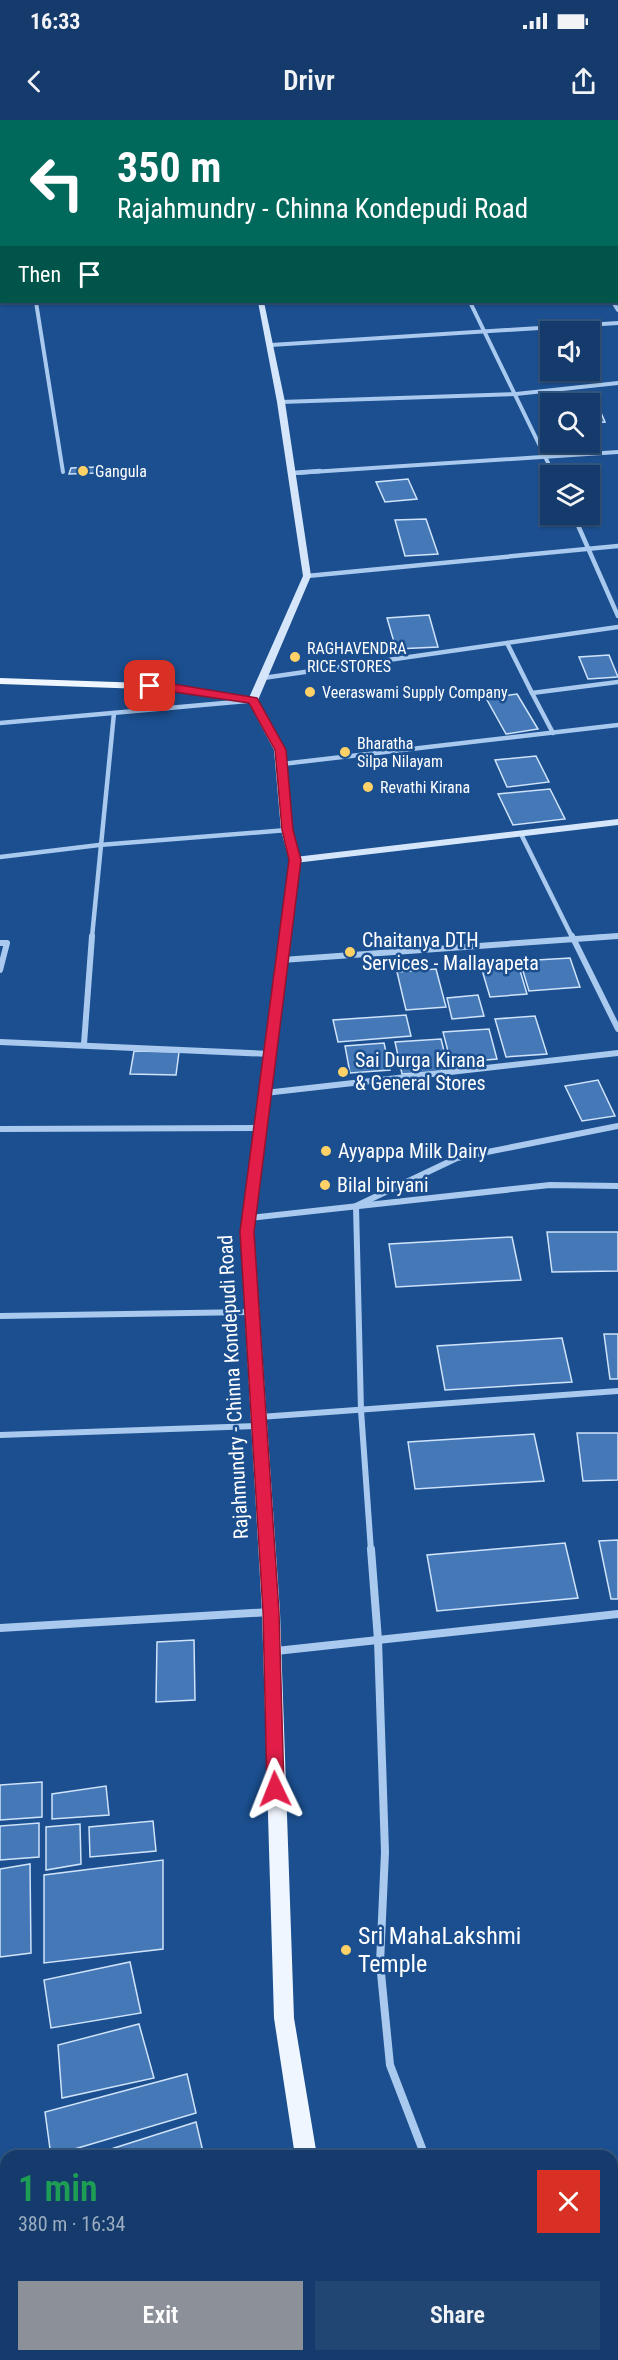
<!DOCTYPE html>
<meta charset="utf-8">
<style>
body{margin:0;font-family:"Roboto Condensed",sans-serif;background:#214673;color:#f1f3f6;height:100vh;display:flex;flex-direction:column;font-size:22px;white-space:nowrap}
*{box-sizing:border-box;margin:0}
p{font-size:20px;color:#9dadc1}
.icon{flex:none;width:33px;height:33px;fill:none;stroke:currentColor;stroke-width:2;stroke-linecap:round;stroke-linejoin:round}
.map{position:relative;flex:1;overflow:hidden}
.side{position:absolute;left:0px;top:2030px;width:618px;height:212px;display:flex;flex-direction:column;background:#143b6b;border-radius:18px 18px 0 0;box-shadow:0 2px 4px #0004,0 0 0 2px #33557e}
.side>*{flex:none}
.banner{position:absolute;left:0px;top:0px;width:618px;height:183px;box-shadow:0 2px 4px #0004,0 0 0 2px #33557e;background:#00695c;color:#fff;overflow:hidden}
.controls{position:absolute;left:540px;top:201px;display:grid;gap:12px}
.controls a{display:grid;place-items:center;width:60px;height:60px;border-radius:0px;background:#143b6b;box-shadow:0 2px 4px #0004,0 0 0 2px #33557e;font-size:30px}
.pin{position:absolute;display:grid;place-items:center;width:51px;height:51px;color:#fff;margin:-26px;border-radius:12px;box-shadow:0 3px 9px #0006}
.me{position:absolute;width:66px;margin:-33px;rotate:358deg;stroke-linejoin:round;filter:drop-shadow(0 0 4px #0008)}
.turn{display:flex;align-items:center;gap:21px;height:126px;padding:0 18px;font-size:27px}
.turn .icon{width:78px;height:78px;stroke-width:2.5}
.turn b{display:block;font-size:42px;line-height:51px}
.then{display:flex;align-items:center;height:57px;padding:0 18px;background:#0003;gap:12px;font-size:22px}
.round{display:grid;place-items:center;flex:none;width:63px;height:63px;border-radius:0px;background:#214673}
.head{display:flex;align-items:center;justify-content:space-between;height:102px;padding:0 18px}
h1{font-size:36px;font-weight:600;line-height:45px;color:#1e9e55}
.cta{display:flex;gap:12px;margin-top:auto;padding:12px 18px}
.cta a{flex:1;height:69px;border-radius:0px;background:#8c9099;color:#fff;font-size:24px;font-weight:600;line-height:69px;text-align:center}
.cta a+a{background:#214673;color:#f1f3f6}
.status{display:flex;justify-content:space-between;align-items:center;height:42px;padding:0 30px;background:#143b6b;direction:ltr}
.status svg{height:16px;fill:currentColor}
header{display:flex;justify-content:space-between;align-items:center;height:78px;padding:0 18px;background:#143b6b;font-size:27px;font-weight:600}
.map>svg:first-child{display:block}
.building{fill:#4478b7;stroke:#cfe3fa;stroke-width:1.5}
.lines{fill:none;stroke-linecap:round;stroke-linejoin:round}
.street-far3{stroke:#a9c9ee;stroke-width:4}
.street-far2{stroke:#a9c9ee;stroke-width:4.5}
.street-far1{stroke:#a9c9ee;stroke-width:6}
.street{stroke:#a9c9ee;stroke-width:8}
.secondary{fill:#d6e6fa;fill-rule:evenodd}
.primary{fill:#f0f6ff;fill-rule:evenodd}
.route{fill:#e11d48;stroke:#92132f;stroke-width:1.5}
.poi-dot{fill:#ffd166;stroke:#1b4f8f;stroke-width:2}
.labels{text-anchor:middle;stroke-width:5;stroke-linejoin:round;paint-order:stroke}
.far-poi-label{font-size:16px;fill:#fff;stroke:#1b4f8f;text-anchor:start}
.poi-label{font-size:20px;fill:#fff;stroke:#1b4f8f;text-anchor:start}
.street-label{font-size:20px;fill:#fff;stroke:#1b4f8f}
.near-poi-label{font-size:24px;fill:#fff;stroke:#1b4f8f;text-anchor:start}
</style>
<div class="status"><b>16:33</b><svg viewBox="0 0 49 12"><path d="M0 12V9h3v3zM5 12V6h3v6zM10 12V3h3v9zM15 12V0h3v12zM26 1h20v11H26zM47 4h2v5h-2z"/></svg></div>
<header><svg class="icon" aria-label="back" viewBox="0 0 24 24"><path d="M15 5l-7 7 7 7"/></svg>Drivr<svg class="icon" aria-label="share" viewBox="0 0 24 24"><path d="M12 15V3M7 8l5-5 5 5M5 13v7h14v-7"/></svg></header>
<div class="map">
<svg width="618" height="2240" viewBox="0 0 618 2240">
<rect width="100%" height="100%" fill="#1b4f8f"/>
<g class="building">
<polygon points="596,281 605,302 590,303 590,284 566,282"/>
<polygon points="97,347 96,353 69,354 71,348"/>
<polygon points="408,359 417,379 385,382 376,362"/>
<polygon points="426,399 438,434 405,436 395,400"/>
<polygon points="429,495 438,527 396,529 387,498"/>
<polygon points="609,535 618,557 588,559 579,537"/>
<polygon points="517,574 538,609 506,614 486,578"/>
<polygon points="536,636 549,662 507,667 495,640"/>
<polygon points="550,669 565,699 513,705 498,674"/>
<polygon points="570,838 580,867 529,871 520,841"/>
<polygon points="519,847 527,874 490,877 482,850"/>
<polygon points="436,849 446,887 406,890 397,852"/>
<polygon points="478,875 484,896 452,899 447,878"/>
<polygon points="406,895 411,916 338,922 333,900"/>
<polygon points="535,896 547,934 506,937 495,899"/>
<polygon points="489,909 497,939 451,943 443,912"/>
<polygon points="441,919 449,951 402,954 395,922"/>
<polygon points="384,923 390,950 350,953 345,926"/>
<polygon points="134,931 179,932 176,955 130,954"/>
<polygon points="598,960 615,996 582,1001 565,966"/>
<polygon points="547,1112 618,1112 618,1151 552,1152"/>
<polygon points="512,1117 521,1160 396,1167 389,1124"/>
<polygon points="604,1214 618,1214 618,1259 610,1259"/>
<polygon points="562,1218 572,1262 445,1270 437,1226"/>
<polygon points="577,1313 618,1313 618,1360 583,1361"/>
<polygon points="534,1314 544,1361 415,1369 408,1322"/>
<polygon points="618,1420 618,1479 611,1479 599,1421"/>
<polygon points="565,1423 578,1478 437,1491 427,1435"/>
<polygon points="194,1520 195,1580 156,1582 157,1522"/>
<polygon points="42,1662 42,1697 0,1700 0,1665"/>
<polygon points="106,1666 109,1695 52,1699 52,1674"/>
<polygon points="153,1701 156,1731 90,1737 89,1707"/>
<polygon points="39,1703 39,1737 0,1740 0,1706"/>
<polygon points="80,1704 81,1744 46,1750 46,1707"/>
<polygon points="163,1740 163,1829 44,1843 44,1755"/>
<polygon points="30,1744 31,1833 0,1837 0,1749"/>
<polygon points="130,1842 141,1893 51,1908 44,1860"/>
<polygon points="139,1904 154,1958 62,1978 58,1925"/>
<polygon points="187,1954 196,1993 51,2036 45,1992"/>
<polygon points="196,2002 204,2036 89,2036"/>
</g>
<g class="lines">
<g class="street-far3">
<polyline points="607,0 609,2"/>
<polyline points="412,2 419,0"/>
<polyline points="586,2 594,0"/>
<polyline points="616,8 618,10"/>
<polyline points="36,182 63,352"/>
<polyline points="470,182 553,353"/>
<polyline points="613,182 618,190"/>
<polyline points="271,225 618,203"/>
<polyline points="281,282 516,274 618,263"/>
<polyline points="296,353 618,332"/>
</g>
<g class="street-far2">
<polyline points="553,351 555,356"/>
<polyline points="293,353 320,351"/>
<polyline points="573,394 618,496"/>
<polyline points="307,456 618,426"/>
<polyline points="507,523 532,573 618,562"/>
<polyline points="263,558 618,507"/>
<polyline points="532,573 553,613"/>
<polyline points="0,603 247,581"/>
<polyline points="282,644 618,605"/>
<polyline points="521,714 572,817"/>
<polyline points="0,737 99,725 287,710"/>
<polyline points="92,817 114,593"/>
<polyline points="597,817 618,816"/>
</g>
<g class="street-far1">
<polyline points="572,816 618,909"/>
<polyline points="0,823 7,823 0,850"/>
<polyline points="282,840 618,816"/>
<polyline points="0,922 270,934"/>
<polyline points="84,924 92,816"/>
<polyline points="265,973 618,933"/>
<polyline points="0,1009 260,1008"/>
<polyline points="249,1098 550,1065 618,1066"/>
<polyline points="0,1196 251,1192"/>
<polyline points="260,1297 618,1271"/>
<polyline points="0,1315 257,1306"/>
<polyline points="371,1431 361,1290 356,1086 457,1038 618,1006"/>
</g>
<g class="street">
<polyline points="371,1429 378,1520 385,1732 380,1843 390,1945 425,2036"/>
<polyline points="0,1508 270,1492"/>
<polyline points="276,1531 618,1494"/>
<polyline points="612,2081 618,2078"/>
<polyline points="0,2211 6,2208"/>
</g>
<g class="secondary">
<polygon points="276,0 282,0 275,2"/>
<polygon points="258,182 264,182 285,282 311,456 258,580 253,583 248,580 303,456 277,282"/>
<polygon points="618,699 618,705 295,743 290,740 295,737"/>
</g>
<g class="primary">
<polygon points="0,558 173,564 257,578 286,630 293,710 301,740 254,1112 280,1492 294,1898 317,2036 295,2036 274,1898 262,1492 240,1112 289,740 281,710 274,630 249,583 173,570 0,564"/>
<polygon points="379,2235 401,2235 403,2240 381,2240"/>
</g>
</g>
<polygon class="route" points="150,563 173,564 257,578 286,630 293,710 301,740 254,1112 279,1492 284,1669 281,1674 275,1676 269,1674 267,1669 263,1492 240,1112 289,740 282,710 275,630 249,583 147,568 145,566"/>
<g class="poi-dot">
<circle cx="83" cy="351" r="6"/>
<circle cx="295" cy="537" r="6"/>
<circle cx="310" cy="572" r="6"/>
<circle cx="345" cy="632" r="6"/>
<circle cx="368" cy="667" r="6"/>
<circle cx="350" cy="832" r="6"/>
<circle cx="343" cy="952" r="6"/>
<circle cx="326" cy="1031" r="6"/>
<circle cx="325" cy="1065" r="6"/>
<circle cx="346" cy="1830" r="6"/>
</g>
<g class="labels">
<g class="far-poi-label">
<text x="95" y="357">Gangula</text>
<text x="307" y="534">RAGHAVENDRA<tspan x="307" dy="18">RICE STORES</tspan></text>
<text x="322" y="578">Veeraswami Supply Company</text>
<text x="357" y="629">Bharatha<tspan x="357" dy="18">Silpa Nilayam</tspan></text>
<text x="380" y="673">Revathi Kirana</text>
</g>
<g class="poi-label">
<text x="362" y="827">Chaitanya DTH<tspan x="362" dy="23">Services - Mallayapeta</tspan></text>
<text x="355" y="947">Sai Durga Kirana<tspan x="355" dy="23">&amp; General Stores</tspan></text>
<text x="338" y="1038">Ayyappa Milk Dairy</text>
<text x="337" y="1072">Bilal biryani</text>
</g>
<g class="street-label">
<text transform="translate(233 1267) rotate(-93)" y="7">Rajahmundry - Chinna Kondepudi Road</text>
</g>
<g class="near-poi-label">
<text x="358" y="1824">Sri MahaLakshmi<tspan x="358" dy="28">Temple</tspan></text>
</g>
</g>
</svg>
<div class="controls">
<a><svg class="icon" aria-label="sound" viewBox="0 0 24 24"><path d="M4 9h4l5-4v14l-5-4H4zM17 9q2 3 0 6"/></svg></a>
<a><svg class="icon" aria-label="search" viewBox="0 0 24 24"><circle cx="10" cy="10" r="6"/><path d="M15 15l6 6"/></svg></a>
<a><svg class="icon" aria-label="layers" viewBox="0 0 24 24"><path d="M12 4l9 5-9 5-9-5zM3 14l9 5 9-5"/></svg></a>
</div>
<div class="pin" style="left:150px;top:566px;background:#d93025"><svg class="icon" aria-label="arrive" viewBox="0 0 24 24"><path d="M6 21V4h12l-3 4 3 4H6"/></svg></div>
<svg class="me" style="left:275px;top:1669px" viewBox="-20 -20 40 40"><path d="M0-17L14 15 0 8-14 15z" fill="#e11d48" stroke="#fff" stroke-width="4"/></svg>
<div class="banner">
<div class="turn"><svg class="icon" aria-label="left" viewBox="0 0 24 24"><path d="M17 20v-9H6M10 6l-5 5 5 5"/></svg><div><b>350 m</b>Rajahmundry - Chinna Kondepudi Road</div></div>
<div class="then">Then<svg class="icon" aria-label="arrive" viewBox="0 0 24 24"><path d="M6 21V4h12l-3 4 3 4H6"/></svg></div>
</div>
<section class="side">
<div class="head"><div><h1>1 min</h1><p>380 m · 16:34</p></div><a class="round" style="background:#d93025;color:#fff"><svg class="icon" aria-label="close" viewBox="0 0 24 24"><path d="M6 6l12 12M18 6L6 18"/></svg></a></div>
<div class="cta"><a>Exit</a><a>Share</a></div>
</section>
</div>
